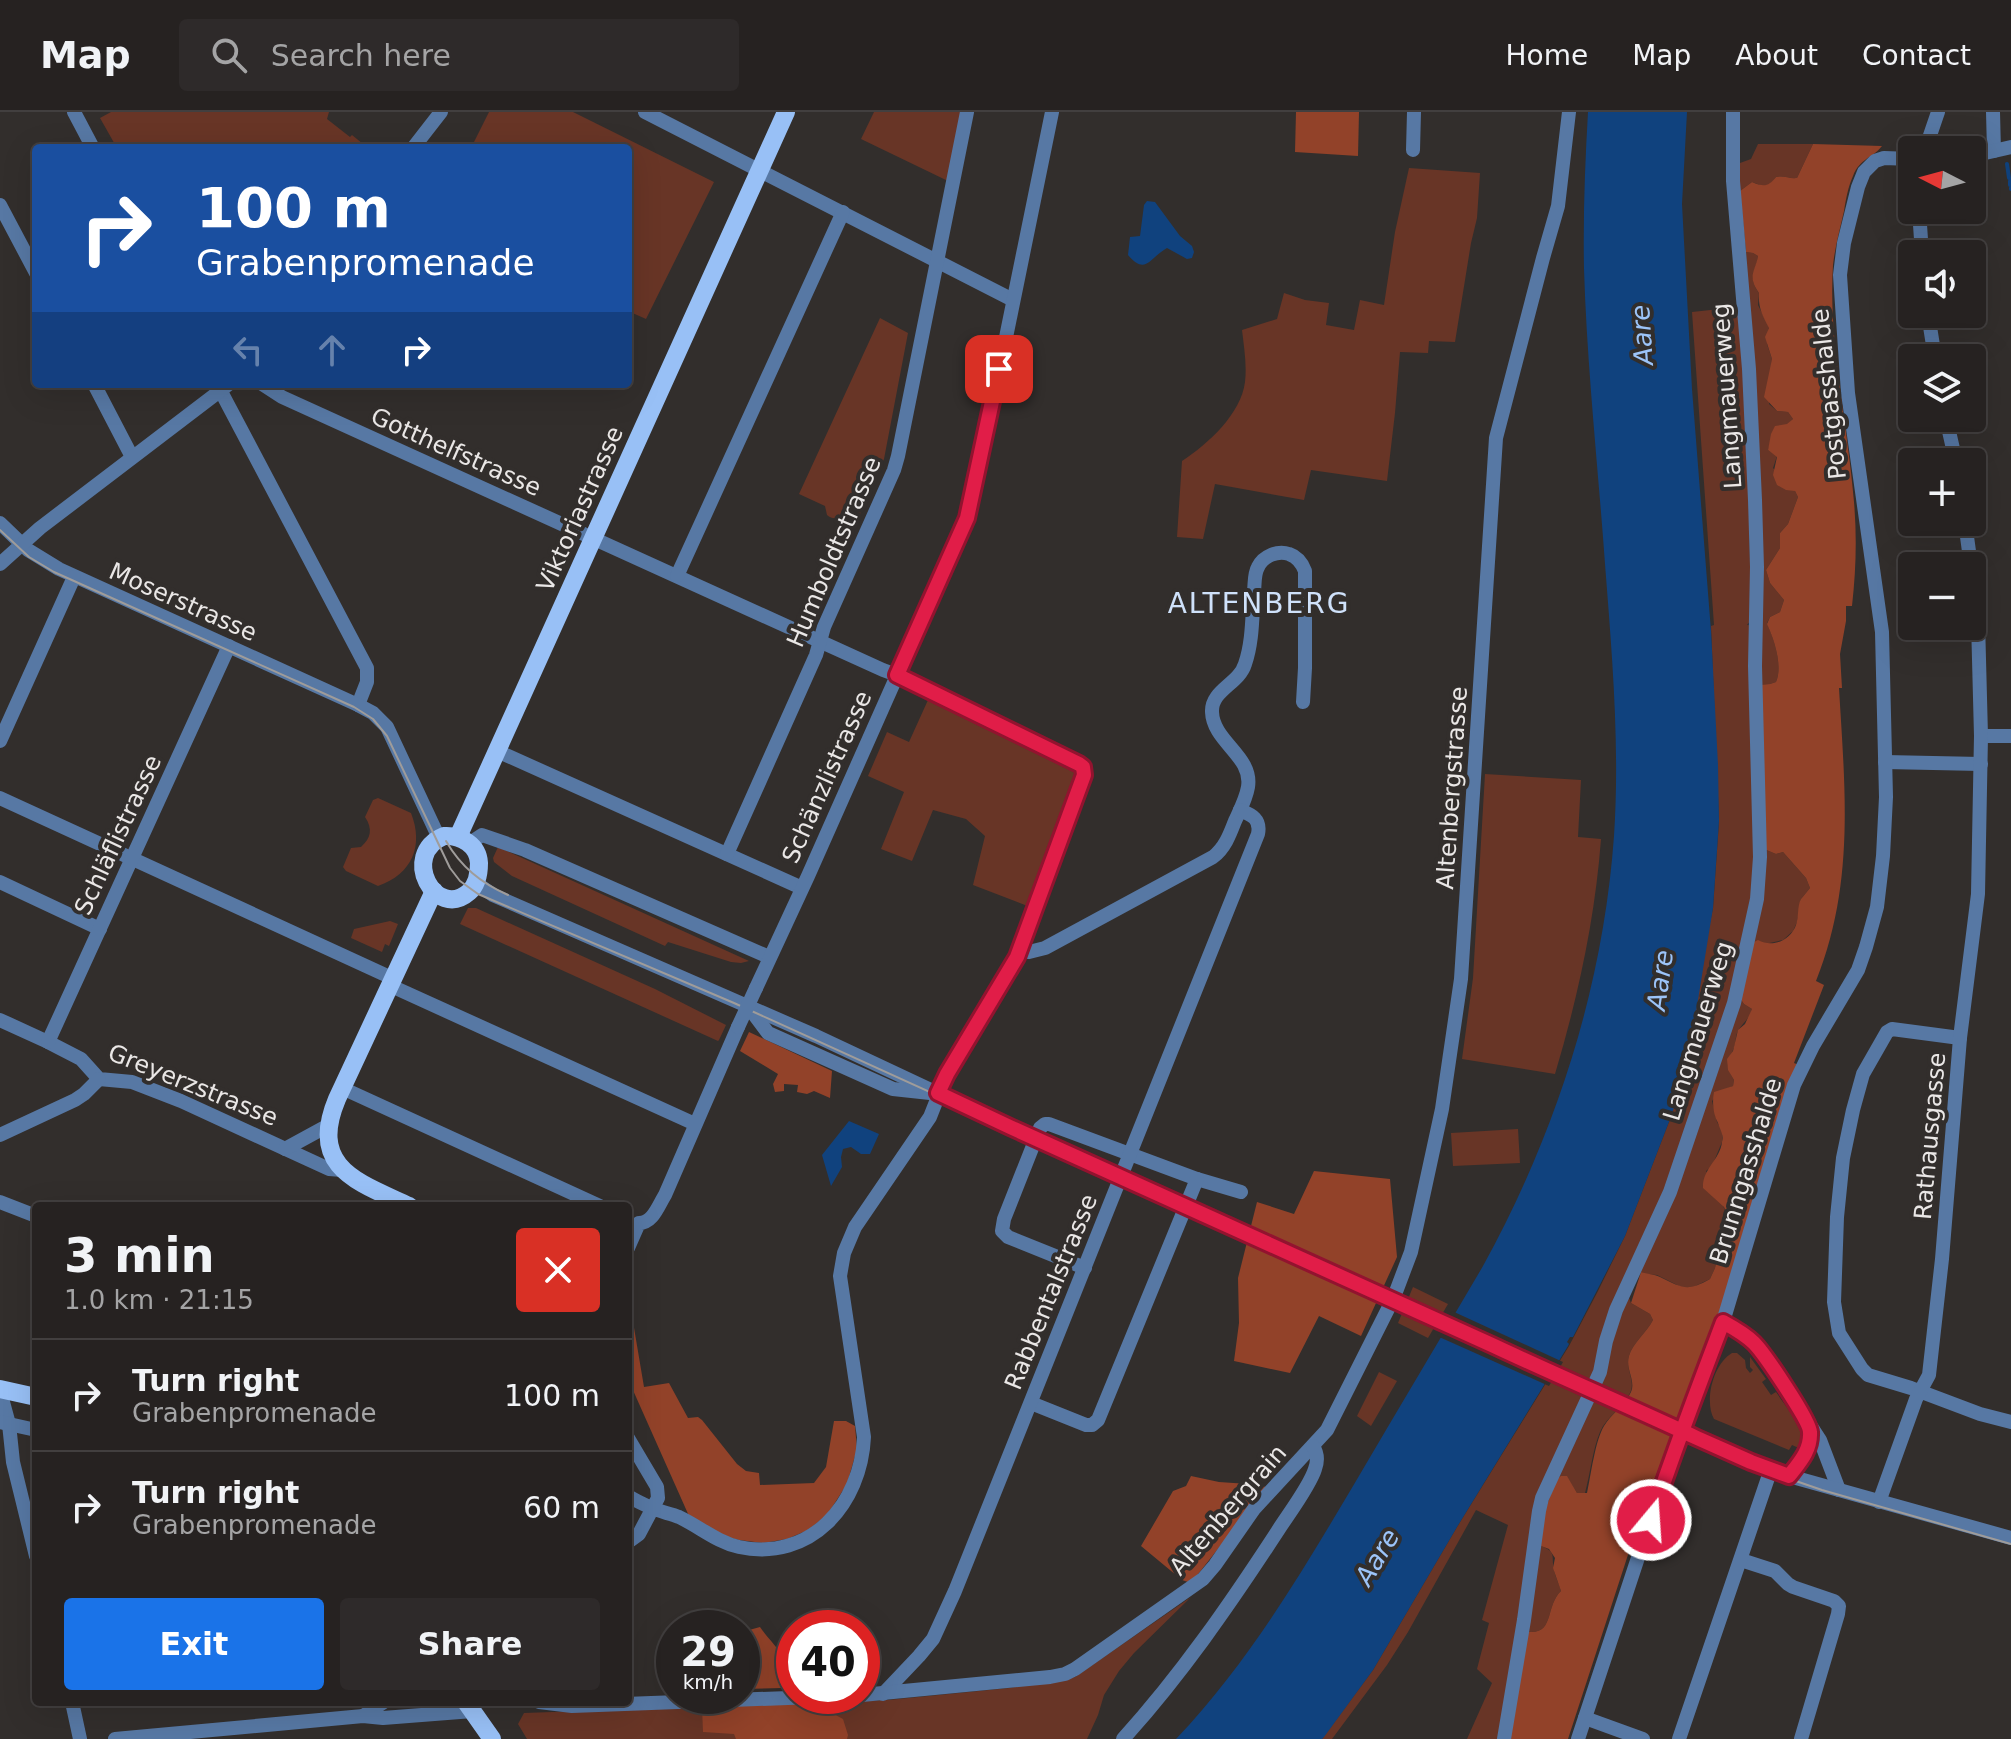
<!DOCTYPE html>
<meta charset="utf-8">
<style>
body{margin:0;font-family:"DejaVu Sans",sans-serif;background:#2e2a2a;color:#f1f3f6;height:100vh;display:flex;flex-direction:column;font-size:30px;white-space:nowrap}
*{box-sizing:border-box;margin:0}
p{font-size:26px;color:#a4a4a5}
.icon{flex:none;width:44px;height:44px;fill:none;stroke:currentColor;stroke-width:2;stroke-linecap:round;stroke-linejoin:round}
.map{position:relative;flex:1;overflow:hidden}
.drawer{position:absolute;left:32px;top:1090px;width:600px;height:504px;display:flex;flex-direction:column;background:#262221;border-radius:8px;box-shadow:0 8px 32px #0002,0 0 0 2px #423f3f}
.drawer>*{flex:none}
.hud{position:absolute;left:32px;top:32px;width:600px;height:244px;border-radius:8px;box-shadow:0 8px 32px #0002,0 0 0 2px #423f3f;background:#1a4fa0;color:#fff;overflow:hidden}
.needle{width:52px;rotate:276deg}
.tools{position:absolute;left:1898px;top:24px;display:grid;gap:16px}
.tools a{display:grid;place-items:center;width:88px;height:88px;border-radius:8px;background:#262221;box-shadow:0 8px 32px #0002,0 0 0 2px #423f3f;font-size:40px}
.speed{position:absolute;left:656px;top:1498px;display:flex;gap:16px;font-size:40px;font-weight:700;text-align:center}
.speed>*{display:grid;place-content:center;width:104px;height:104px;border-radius:50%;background:#262221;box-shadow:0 8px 32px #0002,0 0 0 2px #423f3f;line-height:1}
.speed small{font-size:20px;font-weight:400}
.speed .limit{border:12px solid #d22;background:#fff;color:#111}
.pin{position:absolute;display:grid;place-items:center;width:68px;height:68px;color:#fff;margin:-34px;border-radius:16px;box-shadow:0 4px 12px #0006}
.me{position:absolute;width:88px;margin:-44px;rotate:18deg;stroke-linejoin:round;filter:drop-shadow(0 0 6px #0008)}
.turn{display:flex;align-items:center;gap:28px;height:168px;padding:0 32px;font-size:36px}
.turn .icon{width:104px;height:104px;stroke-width:2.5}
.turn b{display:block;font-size:56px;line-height:68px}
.lanes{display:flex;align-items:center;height:76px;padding:0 32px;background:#0003;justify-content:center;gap:40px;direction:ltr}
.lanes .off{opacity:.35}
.round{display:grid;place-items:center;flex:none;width:84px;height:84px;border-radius:8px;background:#2e2a2a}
.overview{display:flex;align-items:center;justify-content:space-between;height:136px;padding:0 32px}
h1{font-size:48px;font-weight:800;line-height:60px}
.cta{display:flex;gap:16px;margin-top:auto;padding:16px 32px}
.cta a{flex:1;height:92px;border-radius:8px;background:#1a73e8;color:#fff;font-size:32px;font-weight:800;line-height:92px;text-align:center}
.cta a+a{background:#2e2a2a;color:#f1f3f6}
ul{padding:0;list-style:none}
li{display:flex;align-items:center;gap:24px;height:112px;padding:0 32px;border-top:2px solid #423f3f}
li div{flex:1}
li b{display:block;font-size:30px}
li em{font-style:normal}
header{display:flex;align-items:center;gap:48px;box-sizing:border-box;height:112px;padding:0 40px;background:#262221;border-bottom:2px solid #423f3f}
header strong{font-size:38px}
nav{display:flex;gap:44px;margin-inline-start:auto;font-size:28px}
.search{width:560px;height:72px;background:#2e2a2a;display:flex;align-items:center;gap:20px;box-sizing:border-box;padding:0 28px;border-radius:8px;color:#a4a4a5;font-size:30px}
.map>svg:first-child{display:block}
.green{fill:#683526}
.forest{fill:#924229}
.water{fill:#10427e}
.pier{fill:#322e2c}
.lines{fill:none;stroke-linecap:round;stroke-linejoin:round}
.stream{stroke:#10427e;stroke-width:4}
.minor{stroke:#5778a4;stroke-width:14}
.major{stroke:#98c0f6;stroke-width:18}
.tram{stroke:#9f9c9a;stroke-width:2}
.minor-bridge{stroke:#5778a4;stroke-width:14}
.route-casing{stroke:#92132f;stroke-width:20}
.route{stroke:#e11d48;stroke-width:14}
.labels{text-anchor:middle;stroke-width:8;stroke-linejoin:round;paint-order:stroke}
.street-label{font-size:24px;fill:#eae7e6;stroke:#322e2c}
.water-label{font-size:26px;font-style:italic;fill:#9cc4f9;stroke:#322e2c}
.quarter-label{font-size:28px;letter-spacing:2px;fill:#cfe1fa;stroke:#322e2c}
</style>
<header>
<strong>Map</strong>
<div class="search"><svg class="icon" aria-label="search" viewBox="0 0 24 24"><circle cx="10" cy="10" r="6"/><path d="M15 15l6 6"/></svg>Search here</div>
<nav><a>Home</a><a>Map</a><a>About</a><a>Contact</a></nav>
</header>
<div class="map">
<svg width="2011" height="1627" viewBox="0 0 2011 1627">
<rect width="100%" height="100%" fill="#322e2c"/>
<g class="green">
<polygon points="111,0 329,0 327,7 350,25 352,23 368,36 117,36 100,6"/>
<polygon points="489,0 573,0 714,70 646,207 628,199 628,36 471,36"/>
<polygon points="874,0 962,0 948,69 861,27"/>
<path d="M1758 32H1813L1797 66C1789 67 1784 63 1776 65L1770 73 1765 75 1752 70 1740 79 1738 62 1740 51 1751 47Z"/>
<path d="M1409 56 1480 61 1477 106 1471 131 1455 230 1429 229 1428 241 1400 240 1395 301 1387 369 1311 358 1304 388 1215 372 1203 427 1177 425 1182 349C1208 332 1241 302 1245 270 1247 253 1244 235 1242 218L1277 207 1284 181 1305 188 1329 191 1326 213 1354 218 1360 188 1384 193 1395 120Z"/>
<path d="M1746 140 1753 141 1758 144C1756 160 1747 164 1759 181L1758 193 1769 215 1767 232 1772 247 1769 292 1777 299 1788 300 1793 307 1770 331 1768 338 1777 344 1773 356 1795 379 1798 385 1788 412 1780 421V436L1766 458 1770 471 1784 488 1780 500 1770 505 1767 511C1774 527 1783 554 1776 570L1770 572 1756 573 1764 737 1776 742 1783 740 1806 766 1810 776 1801 787 1797 810 1793 819 1783 828 1765 832 1737 882 1744 892 1752 897C1750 907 1743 910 1738 919 1735 924 1736 932 1733 938 1727 953 1725 953 1734 968L1733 974 1721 979 1712 989 1717 1010 1722 1019V1030L1712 1054 1706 1059 1727 1102 1715 1156 1710 1167 1691 1176 1681 1175 1657 1163 1644 1162 1637 1157 1626 1177 1631 1191 1650 1202 1653 1208C1647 1220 1632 1232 1629 1244 1625 1257 1636 1269 1630 1281 1624 1295 1606 1305 1600 1320 1593 1336 1590 1363 1585 1381H1577L1567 1365 1541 1434C1557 1440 1551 1444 1554 1457 1555 1465 1559 1471 1561 1479 1544 1495 1556 1526 1523 1519L1504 1627H1467L1492 1571 1477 1557 1489 1511 1482 1508 1508 1413 1476 1398 1408 1520 1387 1553 1332 1627H1322L1373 1558 1457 1415 1569 1234 1598 1179 1625 1124 1672 1002 1713 796 1719 709 1711 514 1714 513 1692 200 1738 195 1748 330 1751 508 1747 513 1760 514Z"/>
<path d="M880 206 908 221 884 347 857 409 843 402C838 407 833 408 827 403L825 394 799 382Z"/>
<polygon points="937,587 1072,655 1078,668 1030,795 973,773 985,724 966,707 933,698 912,749 881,737 904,680 868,664 887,620 909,630 928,588 935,591"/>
<path d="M1485 662 1581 668 1578 725 1601 727C1595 807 1578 885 1555 962L1462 947 1473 866Z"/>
<path d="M378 686 411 701C424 734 412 762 378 774L346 759 343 755 351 736 361 735C371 726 373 717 365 705L373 688Z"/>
<polygon points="498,735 749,849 741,851 731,850 668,830 665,834 512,764 494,750 493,746"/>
<polygon points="468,796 476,796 655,877 726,913 719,928 718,929 460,812"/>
<polygon points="390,809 398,812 389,834 385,832 382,840 351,826 354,817"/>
<polygon points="1518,1017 1520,1051 1453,1054 1451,1021"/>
<polygon points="1413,1175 1448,1192 1428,1226 1398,1211"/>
<path d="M1732 1241H1737L1745 1248 1746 1256 1750 1261 1753 1258 1750 1255V1245L1766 1267 1762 1270 1771 1283 1776 1280C1788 1298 1806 1316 1803 1338L1792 1333 1789 1338 1714 1307C1704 1289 1713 1252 1732 1241Z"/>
<polygon points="1379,1260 1397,1269 1371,1314 1357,1304"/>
<polygon points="1191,1485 1134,1541 1119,1559 1104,1583 1098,1603 1087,1627 527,1627 518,1612 524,1601 888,1588 1009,1576 1075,1565"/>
</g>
<g class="forest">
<polygon points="1296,0 1359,0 1358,44 1295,40"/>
<path d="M1813 32 1882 34C1873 46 1860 46 1853 64 1848 75 1846 87 1844 99 1840 117 1835 135 1833 153 1828 232 1848 312 1854 390 1857 425 1856 459 1852 494H1846V509L1840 542 1842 576H1839C1845 678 1855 772 1816 869L1824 873 1794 951 1801 954 1749 1115 1669 1347 1663 1345 1639 1409 1568 1627H1505L1523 1519C1556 1526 1544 1495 1561 1479L1553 1456 1555 1446 1549 1437 1541 1434 1535 1427 1556 1368 1561 1364H1567L1577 1381H1587C1591 1363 1595 1329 1604 1314 1611 1302 1625 1293 1631 1280 1636 1268 1625 1257 1629 1244 1632 1232 1647 1220 1653 1208L1650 1202 1631 1191 1641 1160C1647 1162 1654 1162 1660 1165 1683 1176 1687 1180 1710 1167L1715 1156 1727 1102 1724 1095 1703 1076C1702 1057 1720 1048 1722 1030 1724 1022 1720 1018 1718 1011 1713 1002 1712 990 1714 980L1733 974 1734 968 1728 958 1727 947 1733 939 1738 918 1745 912 1752 897 1744 892 1737 882 1752 831 1758 828C1772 836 1790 829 1796 813 1799 805 1797 794 1801 787 1804 783 1807 780 1810 776L1806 766 1783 740 1776 742 1764 737 1757 573 1770 572 1776 570C1783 554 1774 527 1767 512L1770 505 1780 500 1784 488 1770 471 1766 458 1780 436V421L1788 412 1798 385 1795 379 1786 378 1777 373 1773 363 1777 345 1768 338 1771 322 1775 314 1787 312 1793 307 1788 300 1777 299 1764 285 1772 247 1765 225 1769 216C1762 203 1758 195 1759 181 1747 164 1755 160 1758 144L1753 141 1746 140 1740 79 1752 70C1764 75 1768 75 1776 65 1784 63 1789 67 1797 66Z"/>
<polygon points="749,920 832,959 830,986 814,979 807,982 797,980 798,973 784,972 784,979 775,980 773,972 778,962 740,939"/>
<polygon points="1314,1059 1390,1067 1397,1145 1361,1224 1319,1204 1290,1261 1234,1249 1239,1211 1238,1166 1257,1090 1294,1102"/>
<polygon points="628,1156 630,1192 644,1275 669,1271 688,1306 698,1305 702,1308 737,1352 746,1359 759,1361 760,1373 814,1371 826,1355 834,1309 846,1309 855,1314 857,1337 847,1372 827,1403 808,1418 787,1427 763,1431 739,1428 727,1425 689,1404 628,1267"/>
<polygon points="1191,1364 1219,1370 1263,1373 1266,1376 1191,1471 1182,1468 1141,1434 1173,1379 1186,1374"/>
<path d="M760 1515C768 1527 779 1536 784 1548L780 1549 778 1554 780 1561H783L782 1576 742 1577V1545L753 1536 742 1523V1520Z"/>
<polygon points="821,1591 821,1595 843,1607 848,1623 847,1627 736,1627 734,1622 703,1620 702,1595"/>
</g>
<g class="water">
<path d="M1588 0H1687L1682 92 1692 277 1711 519 1718 653 1719 709 1713 796 1690 937 1672 1002 1625 1124 1573 1225H1570L1567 1230 1569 1232 1568 1234 1457 1415 1373 1558 1324 1625 1322 1627H1176C1249 1550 1302 1460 1356 1369 1398 1297 1441 1226 1483 1154 1556 1021 1603 876 1614 724 1620 633 1612 543 1605 452 1598 354 1587 255 1584 157 1583 104 1585 52 1588 0Z"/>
<path d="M1147 89 1155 90 1180 124 1192 134 1194 140 1192 146 1187 147 1167 136C1149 146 1146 164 1128 143L1130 125 1140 124 1144 93Z"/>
<polygon points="849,1009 879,1022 870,1042 861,1042 851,1035 843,1037 841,1045 842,1055 831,1074 822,1043"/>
</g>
<polygon class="pier" points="1452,1199 1563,1250 1549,1274 1437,1224"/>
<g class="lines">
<g class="stream">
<polyline points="2007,52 2009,66"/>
<polyline points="2010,69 2010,73"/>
<polyline points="2011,76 2011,77"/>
</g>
<g class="minor">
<polyline points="74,0 93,36"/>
<polyline points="645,0 1013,188"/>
<polyline points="1993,0 1994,39"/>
<polyline points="413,36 441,0"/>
<polyline points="1413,38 1414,0"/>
<polyline points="1925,38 1938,0"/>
<polyline points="1972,44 2011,35"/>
<polyline points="0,93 36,161"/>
<polyline points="1919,98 1922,142"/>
<polyline points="1928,202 1935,246"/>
<polyline points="94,272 132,345"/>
<polyline points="217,272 367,556 367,570 358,593"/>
<path d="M262 272 282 285 883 558 908 567 1079 652 1084 658 1083 670 1012 856 947 962 930 1005 855 1115 844 1141 840 1164 864 1325C861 1392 811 1450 739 1435 717 1430 700 1415 679 1405 670 1401 659 1400 650 1395 642 1392 635 1388 628 1384"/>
<polyline points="1946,306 1956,350"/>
<polyline points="1965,410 1971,454"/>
<polyline points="0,411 28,438 59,457 358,593 373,601 387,615 439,726"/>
<polyline points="0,452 40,416 229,272"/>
<polyline points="677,464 843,100"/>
<polyline points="1981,624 2011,624"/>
<polyline points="0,629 74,465"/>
<polyline points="497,639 802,776"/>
<polyline points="1885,650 1981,652"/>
<polyline points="0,686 392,866"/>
<polyline points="470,731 482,723 525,738 769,845"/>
<polyline points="727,742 816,543 824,515 894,358 898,344 967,0"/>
<polyline points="0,770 100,817"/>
<polyline points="476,771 493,783 816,924 982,1002"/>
<path d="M1020 839 1029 840 1045 836 1213 745C1225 736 1230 722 1235 709 1240 698 1246 687 1248 675 1253 644 1213 630 1212 600 1211 578 1239 572 1245 552 1253 529 1252 503 1254 479 1255 471 1254 462 1258 455 1263 444 1278 438 1289 442 1298 445 1302 451 1305 459V556L1303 590"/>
<polyline points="389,873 695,1012"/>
<polyline points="756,876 808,764 967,406 972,392 1052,0"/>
<polyline points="750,897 768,921 893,977 930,981"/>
<polyline points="0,908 48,930 81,947 99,967 132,970 181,989 329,1057 342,1058"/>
<polyline points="1960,926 1892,917 1887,920 1863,962 1853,998 1843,1046 1837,1105 1834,1190 1839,1221 1862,1257 1868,1263 1911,1276 1980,1302 2011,1310"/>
<polyline points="48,930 229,534"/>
<polyline points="342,976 600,1094"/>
<polyline points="0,1023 75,988 84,982 99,967"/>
<polyline points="285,1037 329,1013"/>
<polyline points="0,1090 36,1104"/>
<path d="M628 1136 639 1111C653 1111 658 1094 665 1083L738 915"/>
<polyline points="1085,1156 1008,1125 1002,1119 1004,1107 1040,1016 1045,1012 1049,1012 1197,1067 1241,1080"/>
<polyline points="1723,1210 1746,1223 1763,1241 1820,1328 1839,1378"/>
<polyline points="0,1279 9,1312 13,1350 36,1444"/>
<polyline points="1031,1291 1086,1313 1092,1313 1098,1308 1197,1067"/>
<polyline points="0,1310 36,1318"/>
<polyline points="1690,1323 1738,1345 1789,1364 2011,1426"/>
<polyline points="628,1326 657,1375 658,1386 639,1422 628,1430"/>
<polyline points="1789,1364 1808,1339 1810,1316"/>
<polyline points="1879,1390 1916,1287 1929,1263 1942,1147 1960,926 1978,782 1981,624 1978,509 1972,460"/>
<polyline points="1741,1448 1775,1459 1788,1472 1793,1475 1834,1489 1839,1494 1838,1502 1801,1627"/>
<path d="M883 1582 919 1544 933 1527 955 1479 1258 722C1261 707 1252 703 1240 698"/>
<polyline points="862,1583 1050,1565 1065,1562 1075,1557 1203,1467 1215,1453 1254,1397 1327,1318 1394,1185 1411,1140 1442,997 1461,867 1496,326 1543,146 1558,94 1569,0"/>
<polyline points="72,1590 80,1627"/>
<polyline points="539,1590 572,1594 841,1584"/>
<polyline points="363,1604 384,1590"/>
<polyline points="1585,1606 1643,1627"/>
<polyline points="115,1627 363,1604 383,1606 473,1599"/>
<path d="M1123 1627C1181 1563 1230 1492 1277 1420 1287 1404 1310 1374 1315 1357 1318 1349 1318 1342 1313 1334"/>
<polyline points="1504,1627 1524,1508 1539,1399 1542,1386 1600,1260 1606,1229 1616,1198 1670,1080 1734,891 1757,787 1760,745 1755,554 1757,455 1755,388 1749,257 1733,69 1733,0"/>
<polyline points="1578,1627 1670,1349 1723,1210 1794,973 1813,934 1858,858 1866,835 1877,795 1883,744 1886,685 1882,520 1848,281 1840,163 1844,131 1858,75 1864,60 1875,49 1884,46 1912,47"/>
<polyline points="1679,1627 1771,1357"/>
</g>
<g class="major">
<path d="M444 724C461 723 478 733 479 751 479 762 477 773 469 780 436 809 399 743 444 724Z"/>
<polyline points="458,725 786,0"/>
<path d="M409 1094C358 1070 308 1056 337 987L434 779"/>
<polyline points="0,1277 36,1285"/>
<polyline points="466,1590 492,1627"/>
</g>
<g class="tram">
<polyline points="0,418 29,445 54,460 354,595 373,607 387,624 450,756 460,769 478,782 734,891 1755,1355 1822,1378 2011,1432"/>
<path d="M446 729C461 755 481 771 508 783"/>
</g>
<g class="minor-bridge">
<polyline points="738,915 756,876"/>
<polyline points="982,1002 1690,1323"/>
</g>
</g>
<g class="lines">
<defs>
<path id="route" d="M999 257 967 406 897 563 1079 652 1083 655 1084 663 1017 845 947 962 938 981 1010 1015 1492 1233C1560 1265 1629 1294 1697 1326L1751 1350 1789 1364C1800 1350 1811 1338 1810 1320 1810 1309 1764 1241 1754 1231 1745 1222 1734 1216 1723 1210 1698 1276 1673 1341 1651 1408"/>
</defs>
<use href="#route" class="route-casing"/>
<use href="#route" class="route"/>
</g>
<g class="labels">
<g class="street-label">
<text transform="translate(1829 282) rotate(-96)" y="8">Postgasshalde</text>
<text transform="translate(1727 284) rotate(-94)" y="8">Langmauerweg</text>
<text transform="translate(456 340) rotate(24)" y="8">Gotthelfstrasse</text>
<text transform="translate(580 397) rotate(-66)" y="8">Viktoriastrasse</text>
<text transform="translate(834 440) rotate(-67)" y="8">Humboldtstrasse</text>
<text transform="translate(183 490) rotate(24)" y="8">Moserstrasse</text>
<text transform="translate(827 665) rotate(-66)" y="8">Schänzlistrasse</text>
<text transform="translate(1452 676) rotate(-86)" y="8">Altenbergstrasse</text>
<text transform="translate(118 723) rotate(-65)" y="8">Schläflistrasse</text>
<text transform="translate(1698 919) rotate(-73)" y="8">Langmauerweg</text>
<text transform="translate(193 973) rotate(22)" y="8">Greyerzstrasse</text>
<text transform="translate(1930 1024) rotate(-85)" y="8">Rathausgasse</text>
<text transform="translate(1746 1059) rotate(-73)" y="8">Brunngasshalde</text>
<text transform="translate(1051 1180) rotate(-68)" y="8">Rabbentalstrasse</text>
<text transform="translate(1228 1398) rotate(-49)" y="8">Altenbergrain</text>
</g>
<g class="water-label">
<text transform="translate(1642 223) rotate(-94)" y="9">Aare</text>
<text transform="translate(1660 868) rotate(-82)" y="9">Aare</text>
<text transform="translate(1377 1445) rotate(-59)" y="9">Aare</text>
</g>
<g class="quarter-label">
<text x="1259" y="501">ALTENBERG</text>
</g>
</g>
</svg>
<div class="tools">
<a><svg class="needle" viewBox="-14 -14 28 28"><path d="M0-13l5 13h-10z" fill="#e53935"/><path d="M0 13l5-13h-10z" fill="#a4a4a5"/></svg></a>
<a><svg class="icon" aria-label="sound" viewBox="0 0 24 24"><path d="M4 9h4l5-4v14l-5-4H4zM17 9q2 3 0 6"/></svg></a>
<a><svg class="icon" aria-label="layers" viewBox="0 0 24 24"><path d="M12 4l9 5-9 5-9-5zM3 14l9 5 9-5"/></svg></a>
<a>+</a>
<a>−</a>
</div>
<div class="speed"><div>29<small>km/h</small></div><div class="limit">40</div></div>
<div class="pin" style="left:999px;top:257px;background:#d93025"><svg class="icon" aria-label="arrive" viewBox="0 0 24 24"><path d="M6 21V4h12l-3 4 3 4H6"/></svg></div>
<svg class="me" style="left:1651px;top:1408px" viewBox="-20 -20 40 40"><circle r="17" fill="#e11d48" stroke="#fff" stroke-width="3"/><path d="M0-11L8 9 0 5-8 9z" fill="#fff"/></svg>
<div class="hud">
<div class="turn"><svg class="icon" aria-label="right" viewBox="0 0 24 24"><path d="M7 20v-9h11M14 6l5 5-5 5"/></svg><div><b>100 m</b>Grabenpromenade</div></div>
<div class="lanes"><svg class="icon off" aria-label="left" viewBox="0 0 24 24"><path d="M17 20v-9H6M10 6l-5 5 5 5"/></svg><svg class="icon off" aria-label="ahead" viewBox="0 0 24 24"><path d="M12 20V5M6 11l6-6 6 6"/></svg><svg class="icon" aria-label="right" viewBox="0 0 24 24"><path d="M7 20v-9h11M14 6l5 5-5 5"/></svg></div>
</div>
<section class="drawer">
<div class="overview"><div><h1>3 min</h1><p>1.0 km · 21:15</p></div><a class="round" style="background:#d93025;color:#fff"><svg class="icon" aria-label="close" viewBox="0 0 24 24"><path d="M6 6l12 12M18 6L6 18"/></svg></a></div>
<ul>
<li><svg class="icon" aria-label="right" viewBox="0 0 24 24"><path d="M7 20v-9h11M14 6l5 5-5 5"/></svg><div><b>Turn right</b><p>Grabenpromenade</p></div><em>100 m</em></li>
<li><svg class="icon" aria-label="right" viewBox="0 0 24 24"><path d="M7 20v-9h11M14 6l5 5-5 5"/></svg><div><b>Turn right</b><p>Grabenpromenade</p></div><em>60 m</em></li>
</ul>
<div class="cta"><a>Exit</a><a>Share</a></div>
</section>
</div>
